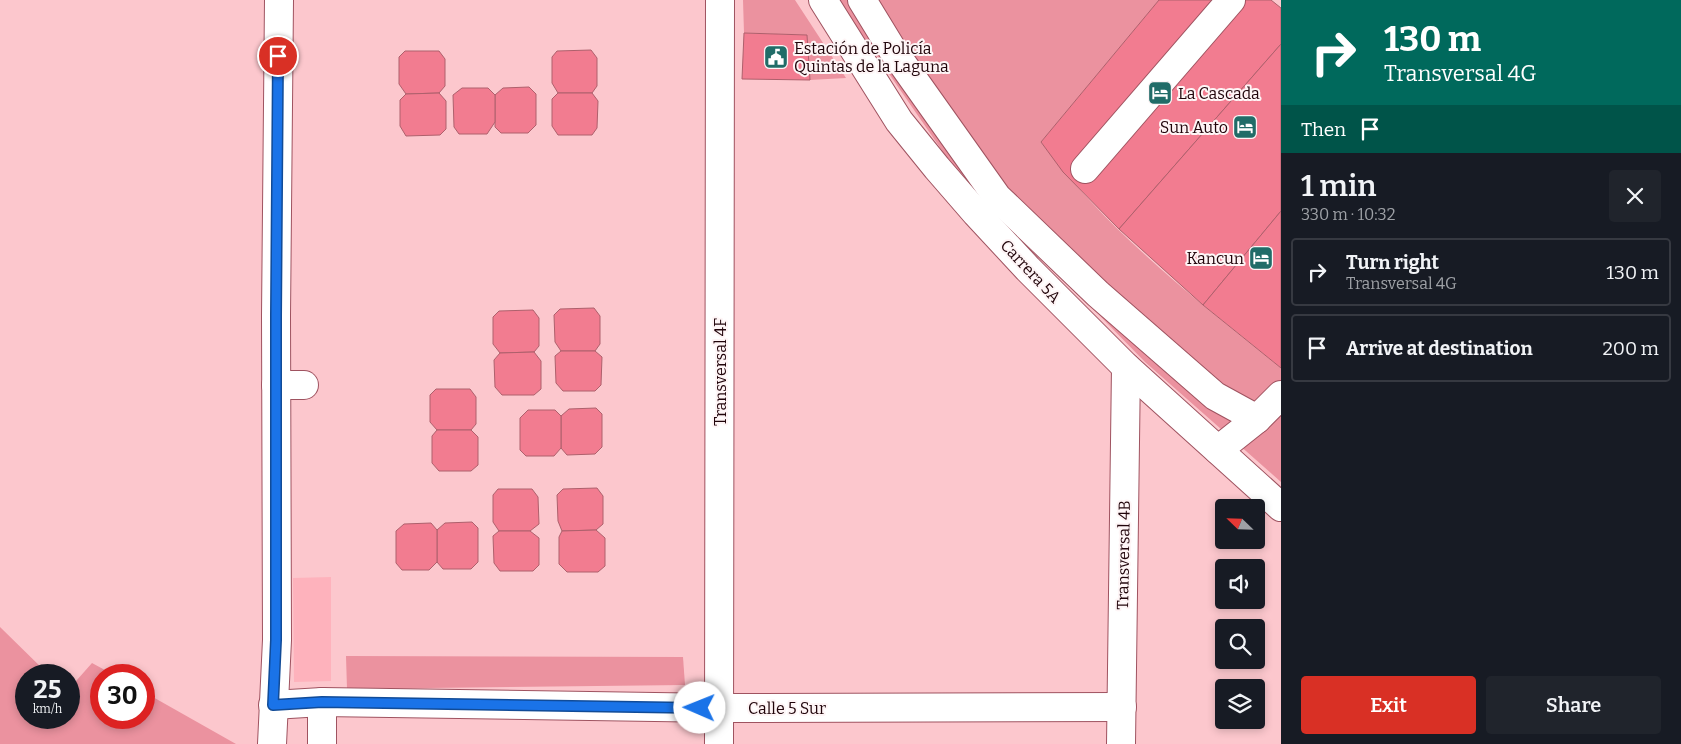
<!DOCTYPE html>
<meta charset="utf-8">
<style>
body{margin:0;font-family:Bitter,serif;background:#20242c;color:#f1f3f6;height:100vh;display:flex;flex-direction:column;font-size:19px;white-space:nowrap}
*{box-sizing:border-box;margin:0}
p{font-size:16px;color:#9ea1a6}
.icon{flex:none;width:28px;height:28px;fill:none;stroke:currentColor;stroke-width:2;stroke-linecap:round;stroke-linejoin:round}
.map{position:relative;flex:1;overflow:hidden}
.panel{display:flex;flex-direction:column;background:#171b24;width:400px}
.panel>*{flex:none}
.banner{background:#00695c;color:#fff;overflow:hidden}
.needle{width:32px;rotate:293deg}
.fabs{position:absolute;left:1215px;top:499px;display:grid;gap:10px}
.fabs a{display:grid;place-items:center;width:50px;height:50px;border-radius:5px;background:#171b24;box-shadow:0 2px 8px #0003;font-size:25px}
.speed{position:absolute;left:15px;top:664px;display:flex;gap:10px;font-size:25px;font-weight:700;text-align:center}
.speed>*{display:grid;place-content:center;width:65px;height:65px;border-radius:50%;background:#171b24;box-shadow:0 2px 8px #0003;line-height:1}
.speed small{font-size:12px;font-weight:400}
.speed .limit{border:8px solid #d22;background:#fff;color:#111}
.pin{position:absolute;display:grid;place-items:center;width:42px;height:42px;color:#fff;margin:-21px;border:2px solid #fff;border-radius:50%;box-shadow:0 1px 5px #0007}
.me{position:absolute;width:55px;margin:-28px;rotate:271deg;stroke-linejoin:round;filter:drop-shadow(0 0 4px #0008)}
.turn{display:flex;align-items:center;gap:18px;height:105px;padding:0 20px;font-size:22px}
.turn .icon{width:65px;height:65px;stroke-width:2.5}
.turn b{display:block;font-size:35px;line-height:42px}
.then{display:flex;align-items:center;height:48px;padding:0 20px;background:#0003;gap:10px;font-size:19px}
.round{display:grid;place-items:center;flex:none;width:52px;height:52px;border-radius:5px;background:#20242c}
.summary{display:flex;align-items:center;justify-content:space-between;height:85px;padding:0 20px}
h1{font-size:30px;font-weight:600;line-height:38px}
.primary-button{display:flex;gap:10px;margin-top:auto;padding:10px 20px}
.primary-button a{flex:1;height:58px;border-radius:5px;background:#d93025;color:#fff;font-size:20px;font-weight:600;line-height:58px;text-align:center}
.primary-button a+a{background:#20242c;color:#f1f3f6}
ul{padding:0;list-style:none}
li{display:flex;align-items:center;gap:15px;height:68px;margin:0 10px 8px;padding:0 10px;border:2px solid #363941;border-radius:5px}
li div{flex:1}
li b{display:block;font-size:19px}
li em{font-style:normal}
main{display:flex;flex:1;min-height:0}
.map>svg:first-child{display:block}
.built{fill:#feb2bc}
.green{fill:#eb929f}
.building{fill:#f27c90;stroke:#ae606c}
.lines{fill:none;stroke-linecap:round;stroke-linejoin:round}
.minor-casing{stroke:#9f5360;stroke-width:30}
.major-casing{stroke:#9f5360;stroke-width:30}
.minor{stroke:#fff;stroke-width:28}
.major{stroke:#fff;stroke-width:28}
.route-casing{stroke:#114b97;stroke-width:12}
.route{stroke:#1a73e8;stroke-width:9}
.labels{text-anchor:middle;stroke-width:4;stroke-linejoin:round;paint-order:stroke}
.poi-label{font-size:16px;fill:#20040a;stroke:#fef5f6;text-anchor:start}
.street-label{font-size:16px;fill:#20040a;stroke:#fef5f6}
</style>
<main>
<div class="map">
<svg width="1281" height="744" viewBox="0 0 1281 744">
<rect width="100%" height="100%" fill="#fcc7cd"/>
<polygon class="built" points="331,577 331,681 294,682 293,578"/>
<g class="green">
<polygon points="743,0 795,0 846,78 810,80 807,35 744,33"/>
<path d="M838 0H1159L1041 142C1106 230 1196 300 1281 368V482L1145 362 950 162Z"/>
<polygon points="0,627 49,675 26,675 26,718 69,718 69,689 92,663 114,675 101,675 101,718 144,718 144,692 236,744 0,744"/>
<polygon points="346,656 683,657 685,685 347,689"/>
</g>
<g class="building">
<polygon points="1159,0 1271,0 1281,8 1281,44 1119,229 1063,172 1041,142"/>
<polygon points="744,33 807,35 810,80 742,79"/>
<polygon points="1281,44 1281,211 1203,305 1119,229"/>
<polygon points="591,50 597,58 597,86 592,93 558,93 552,83 552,57 557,51"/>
<polygon points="405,51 439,51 445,59 445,86 439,93 406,94 399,84 399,57"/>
<polygon points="529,87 536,94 536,125 528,133 501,133 495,127 495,95 503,88"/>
<polygon points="462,88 488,88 495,95 495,122 487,134 459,134 454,127 453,95"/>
<polygon points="439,93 446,101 446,129 440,135 406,136 400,126 400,100 406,94"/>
<polygon points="558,93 592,93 598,101 597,128 592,135 558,135 552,126 552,99"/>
<polygon points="1281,211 1281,368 1203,305"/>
<polygon points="594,308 600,316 600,344 595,351 561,351 555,342 554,315 560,309"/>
<polygon points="533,310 539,318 539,346 534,352 500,353 493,344 493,317 499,311"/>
<polygon points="561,351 595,351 602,357 601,385 595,391 563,391 556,383 555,356"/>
<polygon points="534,352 541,361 541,389 534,395 502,395 495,387 494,360 500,353"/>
<polygon points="436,389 470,389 476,397 476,424 471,430 437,430 430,422 430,395"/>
<polygon points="596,408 602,414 602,447 595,454 567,455 561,448 561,416 569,409"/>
<polygon points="528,410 555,410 561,416 561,448 554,456 526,456 520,450 520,418"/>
<polygon points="437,430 471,430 478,437 478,465 471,471 439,471 432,463 432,436"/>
<polygon points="597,488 603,496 603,524 596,530 562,531 558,521 557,495 563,489"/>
<polygon points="498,489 532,489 538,497 539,524 530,531 499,531 493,522 493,495"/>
<polygon points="472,522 478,528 478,562 471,569 443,569 437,562 437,530 445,523"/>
<polygon points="431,523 437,530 437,562 429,570 402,570 396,563 396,531 404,524"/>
<polygon points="596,530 605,538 605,566 598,572 567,572 559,564 559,537 562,531"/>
<polygon points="499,531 530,531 539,538 539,565 533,571 500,571 494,563 493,536"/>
</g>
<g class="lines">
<defs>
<g id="minor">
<polyline points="862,0 892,49 997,197 1098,294 1215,396 1257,419"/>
<polyline points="1085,169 1231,0"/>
<polyline points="276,385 304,385"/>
<polyline points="1218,450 1257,419 1281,395"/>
<polyline points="273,705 322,702 720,708 1122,707"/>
<polyline points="272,744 277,640 276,316 279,0"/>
<polyline points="322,744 322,702"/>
<polyline points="719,744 720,0"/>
<polyline points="1121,744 1126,367"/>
</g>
<polyline id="major" points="823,0 899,121 937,168 976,213 1028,269 1126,367 1281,507"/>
</defs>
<use href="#minor" class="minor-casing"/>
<use href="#major" class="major-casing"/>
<use href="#minor" class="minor"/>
<use href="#major" class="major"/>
</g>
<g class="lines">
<defs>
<polyline id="route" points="278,56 276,316 276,640 273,705 322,702 700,708"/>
</defs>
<use href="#route" class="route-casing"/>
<use href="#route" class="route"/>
</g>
<defs>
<symbol id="civic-square" viewBox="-11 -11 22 22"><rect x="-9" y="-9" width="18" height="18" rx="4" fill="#216c68" stroke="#fef5f6"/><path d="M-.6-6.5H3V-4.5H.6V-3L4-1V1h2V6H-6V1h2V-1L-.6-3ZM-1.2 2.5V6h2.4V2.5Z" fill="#fff"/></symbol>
<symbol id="hotel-square" viewBox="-11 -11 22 22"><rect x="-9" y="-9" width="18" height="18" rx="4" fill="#216c68" stroke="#fef5f6"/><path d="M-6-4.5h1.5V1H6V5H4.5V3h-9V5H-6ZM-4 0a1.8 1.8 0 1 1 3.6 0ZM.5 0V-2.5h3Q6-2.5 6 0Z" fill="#fff"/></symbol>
</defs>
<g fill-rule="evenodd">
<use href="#civic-square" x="762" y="43" width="28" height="28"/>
<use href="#hotel-square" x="1146" y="79" width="28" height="28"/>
<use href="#hotel-square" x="1231" y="113" width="28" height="28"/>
<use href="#hotel-square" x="1247" y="244" width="28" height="28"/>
</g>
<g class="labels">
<g class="poi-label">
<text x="794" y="54">Estación de Policía<tspan x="794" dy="18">Quintas de la Laguna</tspan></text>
<text x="1178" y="99">La Cascada</text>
<text x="1228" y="133" text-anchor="end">Sun Auto</text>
<text x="1244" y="264" text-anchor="end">Kancun</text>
</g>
<g class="street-label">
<text transform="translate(1031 271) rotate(47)" y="6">Carrera 5A</text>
<text transform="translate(720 372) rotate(-90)" y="6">Transversal 4F</text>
<text transform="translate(1123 555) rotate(-89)" y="6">Transversal 4B</text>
<text x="787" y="714">Calle 5 Sur</text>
</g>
</g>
</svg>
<div class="fabs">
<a><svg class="needle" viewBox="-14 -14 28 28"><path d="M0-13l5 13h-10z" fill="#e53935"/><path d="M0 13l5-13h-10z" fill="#9ea1a6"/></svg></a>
<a><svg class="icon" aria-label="sound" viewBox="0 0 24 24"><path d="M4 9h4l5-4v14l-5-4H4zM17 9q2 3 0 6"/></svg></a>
<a><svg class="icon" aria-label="search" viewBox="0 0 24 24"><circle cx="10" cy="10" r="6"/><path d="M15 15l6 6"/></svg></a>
<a><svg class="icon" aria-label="layers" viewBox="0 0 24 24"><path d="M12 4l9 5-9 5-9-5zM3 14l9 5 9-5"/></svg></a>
</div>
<div class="speed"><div>25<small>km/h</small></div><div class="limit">30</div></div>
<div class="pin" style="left:278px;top:56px;background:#d93025"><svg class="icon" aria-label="arrive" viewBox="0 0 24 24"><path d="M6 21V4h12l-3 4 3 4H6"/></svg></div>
<svg class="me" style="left:700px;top:708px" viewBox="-20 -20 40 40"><circle r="19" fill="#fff"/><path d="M0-13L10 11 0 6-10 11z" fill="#1a73e8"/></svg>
</div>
<section class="panel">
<div class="banner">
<div class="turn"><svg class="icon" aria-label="right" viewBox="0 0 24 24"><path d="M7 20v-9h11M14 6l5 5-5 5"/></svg><div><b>130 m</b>Transversal 4G</div></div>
<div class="then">Then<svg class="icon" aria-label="arrive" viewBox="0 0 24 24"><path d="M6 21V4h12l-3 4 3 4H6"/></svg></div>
</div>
<div class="summary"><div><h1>1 min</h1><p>330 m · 10:32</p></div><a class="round"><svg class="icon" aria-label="close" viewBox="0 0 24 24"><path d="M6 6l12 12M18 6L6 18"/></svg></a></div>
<ul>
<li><svg class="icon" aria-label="right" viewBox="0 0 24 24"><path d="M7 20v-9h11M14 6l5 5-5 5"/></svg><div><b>Turn right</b><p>Transversal 4G</p></div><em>130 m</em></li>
<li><svg class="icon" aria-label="arrive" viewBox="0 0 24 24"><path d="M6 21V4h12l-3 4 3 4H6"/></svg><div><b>Arrive at destination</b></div><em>200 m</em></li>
</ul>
<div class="primary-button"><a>Exit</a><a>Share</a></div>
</section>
</main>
